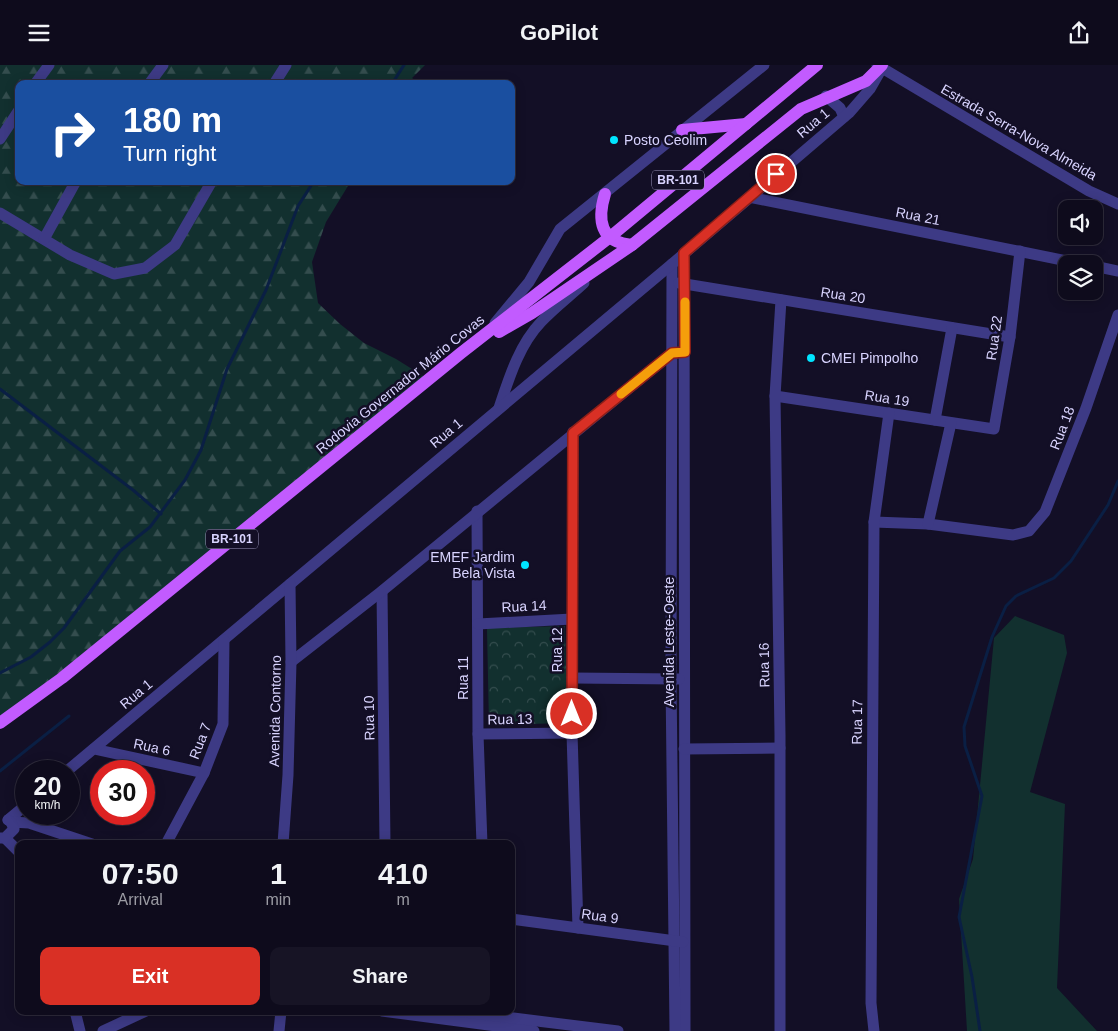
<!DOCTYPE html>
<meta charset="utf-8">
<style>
body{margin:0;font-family:Helvetica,sans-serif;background:#171425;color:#f1f3f6;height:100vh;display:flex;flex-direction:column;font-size:19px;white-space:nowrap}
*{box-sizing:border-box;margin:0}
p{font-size:16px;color:#9b9ba3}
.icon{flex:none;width:28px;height:28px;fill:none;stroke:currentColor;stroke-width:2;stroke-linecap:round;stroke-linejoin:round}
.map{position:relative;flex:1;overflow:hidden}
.details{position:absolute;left:15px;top:775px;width:500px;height:175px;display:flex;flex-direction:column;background:#0e0b1c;border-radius:10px;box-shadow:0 2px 12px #0003,0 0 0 1px #2e2b3b}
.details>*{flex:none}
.top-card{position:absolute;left:15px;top:15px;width:500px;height:105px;border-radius:10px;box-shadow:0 2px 12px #0003,0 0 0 1px #2e2b3b;background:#1a4fa0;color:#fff;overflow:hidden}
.fabs{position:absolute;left:1058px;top:135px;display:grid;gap:10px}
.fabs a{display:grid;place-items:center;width:45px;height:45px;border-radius:10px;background:#0e0b1c;box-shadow:0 2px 12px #0003,0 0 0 1px #2e2b3b;font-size:25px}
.speed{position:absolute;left:15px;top:695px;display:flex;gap:10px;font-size:25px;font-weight:700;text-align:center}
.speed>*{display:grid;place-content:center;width:65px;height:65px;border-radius:50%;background:#0e0b1c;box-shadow:0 2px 12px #0003,0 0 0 1px #2e2b3b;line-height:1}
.speed small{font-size:12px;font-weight:400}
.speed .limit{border:8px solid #d22;background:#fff;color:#111}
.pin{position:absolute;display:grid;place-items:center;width:42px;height:42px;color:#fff;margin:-21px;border:2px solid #fff;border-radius:50%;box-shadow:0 1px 5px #0007}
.me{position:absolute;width:55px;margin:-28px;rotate:0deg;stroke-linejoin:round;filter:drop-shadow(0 0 4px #0008)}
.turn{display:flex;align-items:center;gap:18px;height:105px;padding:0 25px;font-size:22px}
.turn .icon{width:65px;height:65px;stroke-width:2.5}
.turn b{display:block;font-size:35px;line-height:42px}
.eta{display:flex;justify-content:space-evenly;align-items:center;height:85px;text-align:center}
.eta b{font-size:30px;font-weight:700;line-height:35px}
.primary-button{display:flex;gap:10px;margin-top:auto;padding:10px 25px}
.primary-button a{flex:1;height:58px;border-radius:10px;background:#d93025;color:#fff;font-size:20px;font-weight:700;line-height:58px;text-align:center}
.primary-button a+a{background:#171425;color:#f1f3f6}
header{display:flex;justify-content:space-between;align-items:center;height:65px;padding:0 25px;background:#0e0b1c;font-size:22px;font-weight:700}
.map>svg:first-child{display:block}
.grass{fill:#12302f}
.forest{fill:url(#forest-firs)}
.park{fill:url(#park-crowns)}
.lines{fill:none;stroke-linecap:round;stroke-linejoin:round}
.stream{stroke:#0a1f44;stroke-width:3}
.minor{stroke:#3d3a85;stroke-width:11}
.major{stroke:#c25bff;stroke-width:12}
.route-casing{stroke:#8d1f18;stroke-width:12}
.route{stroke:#d93025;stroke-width:9}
.slow{stroke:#f59e0b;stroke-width:9}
.poi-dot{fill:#00e5ff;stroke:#130f26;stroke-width:2}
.labels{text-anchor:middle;stroke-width:5;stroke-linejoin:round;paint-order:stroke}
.shield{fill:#130f26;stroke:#9e99be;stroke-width:1}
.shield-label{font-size:12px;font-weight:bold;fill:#d9d4ff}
.street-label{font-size:14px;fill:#d9d4ff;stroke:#130f26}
.poi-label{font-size:14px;fill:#d9d4ff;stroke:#130f26;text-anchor:start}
</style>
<header><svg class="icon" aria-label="menu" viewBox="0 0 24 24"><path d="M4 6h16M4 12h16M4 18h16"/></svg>GoPilot<svg class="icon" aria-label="share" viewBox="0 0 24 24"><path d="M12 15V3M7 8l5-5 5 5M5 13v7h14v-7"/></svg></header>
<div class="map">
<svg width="1118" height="966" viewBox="0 0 1118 966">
<defs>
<pattern id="forest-firs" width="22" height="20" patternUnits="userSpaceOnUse" patternTransform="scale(1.25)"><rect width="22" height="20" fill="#12302f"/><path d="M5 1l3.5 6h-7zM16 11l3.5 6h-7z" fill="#344d4e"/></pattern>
<pattern id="park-crowns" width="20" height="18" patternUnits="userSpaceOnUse" patternTransform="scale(1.25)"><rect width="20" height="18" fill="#12302f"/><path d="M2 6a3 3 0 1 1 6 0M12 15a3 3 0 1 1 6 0" fill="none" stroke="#344d4e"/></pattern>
</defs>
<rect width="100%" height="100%" fill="#130f26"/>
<polygon class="grass" points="1015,551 1064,570 1067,588 1030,727 1065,739 1057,923 1097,966 967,966 959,834 973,794 994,573"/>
<polygon class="forest" points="0,0 425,0 412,13 420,19 19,19 19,116 351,116 326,157 312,197 318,238 340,259 364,278 396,294 428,314 188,509 0,653"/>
<polygon class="park" points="565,561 567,658 489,660 487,563"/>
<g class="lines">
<g class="stream">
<polyline points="392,19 404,0"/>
<polyline points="0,324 133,425 161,449"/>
<polyline points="0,608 31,592 50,577 64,563 120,486 150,462 185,415 201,385 227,304 266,225 298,141 314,116"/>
<polyline points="0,706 69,651"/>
<polyline points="980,966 972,912 959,852 982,731 965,681 964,662 992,572 1006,541 1016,531 1054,513 1071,496 1108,440 1118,416"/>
</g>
<g class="minor">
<polyline points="877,0 1089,126 1118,139"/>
<polyline points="35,19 49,0"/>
<polyline points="149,19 163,0"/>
<polyline points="274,19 286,0"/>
<polyline points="826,31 840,43 844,52"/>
<polyline points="0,74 19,45"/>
<polyline points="749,132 1082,199"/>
<polyline points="0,148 70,190 114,209 145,203 175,180 212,116"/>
<polyline points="44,174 76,116"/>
<polyline points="684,188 685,966"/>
<polyline points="672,199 671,614 675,966"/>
<polyline points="1094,201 1118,206"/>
<polyline points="679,218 1010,272"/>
<polyline points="495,258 529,217 560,164 764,0"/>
<polyline points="775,331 994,364 1010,272 1020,186"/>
<path d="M499 343C509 313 519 280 541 257 554 243 570 231 584 218"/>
<polyline points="935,355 952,263"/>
<polyline points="573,367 572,668 578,863"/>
<polyline points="477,446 478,669 482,779"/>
<polyline points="874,457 928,459 1013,470 1029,466 1045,447 1086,343 1118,250"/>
<polyline points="928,459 951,358"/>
<polyline points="382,526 385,779"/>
<polyline points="478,559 572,554"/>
<polyline points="291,597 382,526 672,288 677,288"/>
<polyline points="572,613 679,614"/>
<polyline points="478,669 572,668"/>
<polyline points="94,684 204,708"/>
<polyline points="684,684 780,683"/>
<polyline points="67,706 672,199 850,47 870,24 882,3"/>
<polyline points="8,755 26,740"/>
<polyline points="11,757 29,758 92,779"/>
<polyline points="0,773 5,773 14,764 11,757 8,755"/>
<polyline points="5,773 19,787"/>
<polyline points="166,779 204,708 223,659 224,575"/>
<polyline points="283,779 288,710 291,597 290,519"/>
<polyline points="511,854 683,877"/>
<polyline points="75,946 80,966"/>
<polyline points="382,946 534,966"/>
<polyline points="457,946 618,966"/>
<polyline points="103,966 146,946"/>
<polyline points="279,966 281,946"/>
<polyline points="780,966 780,670 775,331 781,235"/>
<polyline points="874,966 871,938 874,457 889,348"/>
</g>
<g class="major">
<polyline points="682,65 746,59"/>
<path d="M605 129C597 155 600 177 632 180"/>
<polyline points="499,267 532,248 632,180 801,44 866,16 882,0"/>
<polyline points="0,658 62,613 461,288 610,172 817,0"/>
</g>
</g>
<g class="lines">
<defs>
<polyline id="route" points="572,649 573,368 672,288 685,287 684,188 776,109"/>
</defs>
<use href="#route" class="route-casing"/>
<use href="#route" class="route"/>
<polyline class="slow" points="621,329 672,288 685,287 685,237"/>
</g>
<g class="poi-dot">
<circle cx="614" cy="75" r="5"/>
<circle cx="811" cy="293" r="5"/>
<circle cx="525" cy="500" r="5"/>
</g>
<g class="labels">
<g class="shield">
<rect x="652" y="105.5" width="52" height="19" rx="4"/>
<rect x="206" y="464.5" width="52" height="19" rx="4"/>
</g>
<g class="shield-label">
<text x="678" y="119">BR-101</text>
<text x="232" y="478">BR-101</text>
</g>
<g class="street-label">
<text transform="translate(813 58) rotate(-40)" y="5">Rua 1</text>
<text transform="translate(1019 67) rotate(30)" y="5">Estrada Serra-Nova Almeida</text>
<text transform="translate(918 151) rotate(11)" y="5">Rua 21</text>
<text transform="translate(843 230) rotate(9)" y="5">Rua 20</text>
<text transform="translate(994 273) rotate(-82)" y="5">Rua 22</text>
<text transform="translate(400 319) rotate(-39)" y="5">Rodovia Governador Mário Covas</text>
<text transform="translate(887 333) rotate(9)" y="5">Rua 19</text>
<text transform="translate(1062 363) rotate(-69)" y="5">Rua 18</text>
<text transform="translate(446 368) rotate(-40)" y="5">Rua 1</text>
<text transform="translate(524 541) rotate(-3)" y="5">Rua 14</text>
<text transform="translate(669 577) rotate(-90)" y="5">Avenida Leste-Oeste</text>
<text transform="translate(557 585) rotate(-90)" y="5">Rua 12</text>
<text transform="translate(764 600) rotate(-91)" y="5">Rua 16</text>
<text transform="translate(463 613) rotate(-90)" y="5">Rua 11</text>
<text transform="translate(136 629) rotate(-40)" y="5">Rua 1</text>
<text transform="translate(275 646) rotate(-89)" y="5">Avenida Contorno</text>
<text transform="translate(369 653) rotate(-91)" y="5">Rua 10</text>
<text transform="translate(510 654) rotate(-1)" y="5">Rua 13</text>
<text transform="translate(857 657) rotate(-89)" y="5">Rua 17</text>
<text transform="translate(200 676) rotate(-69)" y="5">Rua 7</text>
<text transform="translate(152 682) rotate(12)" y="5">Rua 6</text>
<text transform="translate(600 851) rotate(8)" y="5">Rua 9</text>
</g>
<g class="poi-label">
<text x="624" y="80">Posto Ceolim</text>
<text x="821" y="298">CMEI Pimpolho</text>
<text x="515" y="497" text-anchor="end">EMEF Jardim<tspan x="515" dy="16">Bela Vista</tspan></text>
</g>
</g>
</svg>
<div class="fabs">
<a><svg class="icon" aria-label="sound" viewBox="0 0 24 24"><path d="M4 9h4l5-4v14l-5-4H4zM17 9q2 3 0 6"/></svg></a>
<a><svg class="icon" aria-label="layers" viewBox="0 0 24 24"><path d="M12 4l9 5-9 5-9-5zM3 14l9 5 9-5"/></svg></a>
</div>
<div class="speed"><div>20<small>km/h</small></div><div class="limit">30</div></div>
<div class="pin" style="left:776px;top:109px;background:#d93025"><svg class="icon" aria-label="arrive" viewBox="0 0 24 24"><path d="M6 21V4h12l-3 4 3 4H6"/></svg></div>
<svg class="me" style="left:572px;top:649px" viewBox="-20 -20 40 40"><circle r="17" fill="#d93025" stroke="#fff" stroke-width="3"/><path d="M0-11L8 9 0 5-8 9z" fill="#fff"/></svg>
<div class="top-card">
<div class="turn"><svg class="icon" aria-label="right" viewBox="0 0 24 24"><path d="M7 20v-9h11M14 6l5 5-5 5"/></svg><div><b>180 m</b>Turn right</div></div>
</div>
<section class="details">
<div class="eta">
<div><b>07:50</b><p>Arrival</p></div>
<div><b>1</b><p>min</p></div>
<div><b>410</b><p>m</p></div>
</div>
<div class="primary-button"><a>Exit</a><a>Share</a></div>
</section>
</div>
